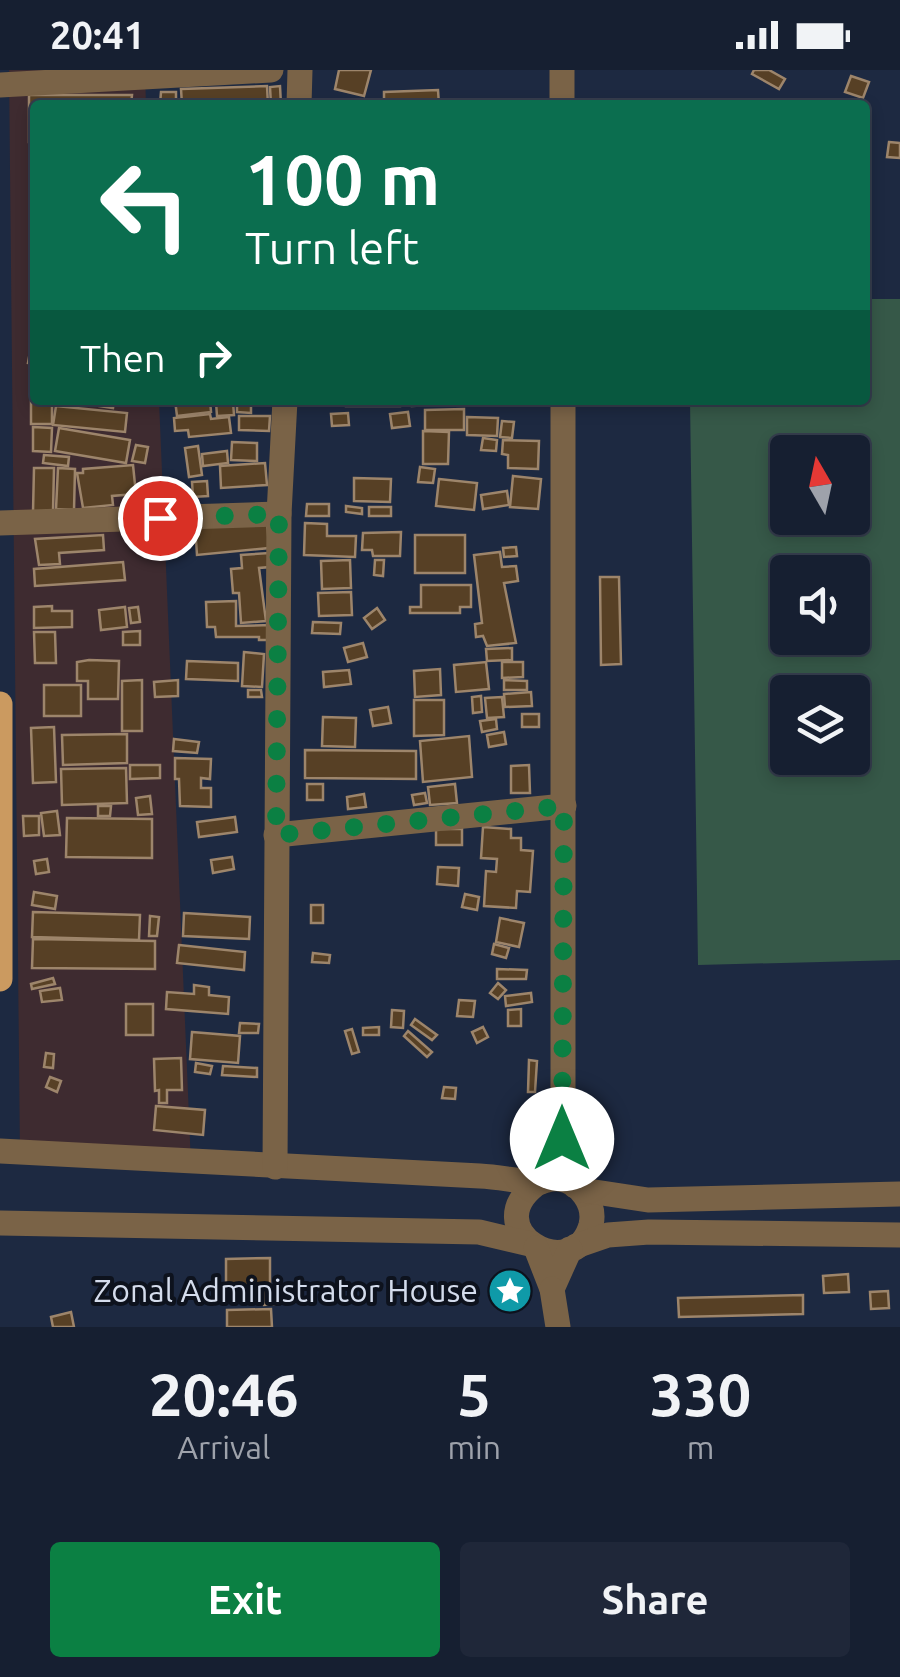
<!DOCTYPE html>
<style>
body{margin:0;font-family:Ubuntu,sans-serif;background:#1f2739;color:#f1f3f6;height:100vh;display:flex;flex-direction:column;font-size:38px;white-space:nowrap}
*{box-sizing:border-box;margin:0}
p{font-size:32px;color:#9ea2ab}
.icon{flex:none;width:55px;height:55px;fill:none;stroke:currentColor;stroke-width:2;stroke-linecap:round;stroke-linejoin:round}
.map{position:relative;height:1257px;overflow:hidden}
.drawer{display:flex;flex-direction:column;background:#161f31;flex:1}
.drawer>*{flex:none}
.top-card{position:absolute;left:30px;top:30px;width:840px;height:305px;border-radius:10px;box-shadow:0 5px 15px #0003,0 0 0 2px #353d4d;background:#0b6e4f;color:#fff;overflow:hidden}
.needle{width:65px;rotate:351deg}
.fabs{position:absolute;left:770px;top:365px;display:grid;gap:20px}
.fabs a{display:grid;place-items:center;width:100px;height:100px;border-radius:10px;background:#161f31;box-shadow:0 5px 15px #0003,0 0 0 2px #353d4d;font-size:50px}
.pin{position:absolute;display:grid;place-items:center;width:85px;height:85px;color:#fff;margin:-42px;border:5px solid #fff;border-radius:50%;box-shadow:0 2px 10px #0007}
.me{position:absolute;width:110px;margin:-55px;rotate:0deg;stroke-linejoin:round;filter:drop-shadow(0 0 8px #0008)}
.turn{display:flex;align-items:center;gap:35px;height:210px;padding:0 50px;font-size:45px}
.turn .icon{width:130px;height:130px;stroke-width:2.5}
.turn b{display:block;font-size:70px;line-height:85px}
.then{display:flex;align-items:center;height:95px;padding:0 50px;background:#0003;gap:20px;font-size:38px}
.eta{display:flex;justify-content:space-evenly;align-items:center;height:170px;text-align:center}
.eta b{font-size:60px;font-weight:700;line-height:70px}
.button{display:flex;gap:20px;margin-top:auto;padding:20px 50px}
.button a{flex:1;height:115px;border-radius:10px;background:#0b8043;color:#fff;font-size:40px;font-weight:700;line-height:115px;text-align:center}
.button a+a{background:#1f2739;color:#f1f3f6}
.status{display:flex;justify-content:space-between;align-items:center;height:70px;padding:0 50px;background:#161f31;direction:ltr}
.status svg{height:28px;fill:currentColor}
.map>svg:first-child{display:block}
.commercial{fill:#3e2b30}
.green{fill:#365848;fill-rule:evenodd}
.building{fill:#574025;stroke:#9d856b;stroke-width:2.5}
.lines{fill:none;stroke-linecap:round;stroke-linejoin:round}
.minor{stroke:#7a6347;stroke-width:25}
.major{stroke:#cb9a60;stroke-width:25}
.route{stroke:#0b8043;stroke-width:18;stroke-dasharray:0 32.4}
.labels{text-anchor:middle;stroke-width:8;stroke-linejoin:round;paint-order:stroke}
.poi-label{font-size:32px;fill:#d4dcec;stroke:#0d121d;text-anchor:end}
</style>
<div class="status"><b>20:41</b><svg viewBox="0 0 49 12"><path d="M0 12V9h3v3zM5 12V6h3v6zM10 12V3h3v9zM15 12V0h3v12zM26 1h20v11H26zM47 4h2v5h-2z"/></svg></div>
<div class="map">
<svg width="900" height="1257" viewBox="0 0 900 1257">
<rect width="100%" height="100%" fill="#1d2941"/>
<polygon class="commercial" points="9,0 145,0 146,35 35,35 35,330 159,330 191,1095 20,1087"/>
<path class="green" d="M865 229H900V890L698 895 690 330H865ZM788 382H852V448H788ZM788 502H852V568H788ZM788 622H852V688H788Z"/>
<g class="building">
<polygon points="339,0 371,0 364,26 335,19"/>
<polygon points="754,0 769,0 785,9 779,19 752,4"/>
<polygon points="851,6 869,12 863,28 845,22"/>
<polygon points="267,16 268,35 182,35 181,19"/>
<polygon points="280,16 281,35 271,35 270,17"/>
<polygon points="438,20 439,35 384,35 384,22"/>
<polygon points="161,22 176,22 176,35 160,35"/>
<polygon points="29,25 132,25 131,35 35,35 35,72 29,72"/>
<polygon points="889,72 900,73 900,88 887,87"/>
<polygon points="32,270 35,270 35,294 28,293"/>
<polygon points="31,317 35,317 35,330 52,330 52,354 31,354"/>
<polygon points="59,330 114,330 113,338"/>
<polygon points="175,330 210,330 211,342 177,346"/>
<polygon points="237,330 251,330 251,343 237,342"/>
<rect x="346" y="330" width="54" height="6"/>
<polygon points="412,330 431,330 432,335 412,336"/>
<polygon points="216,332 233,332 234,345 217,346"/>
<polygon points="56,336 127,343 125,362 53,355"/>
<polygon points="464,339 464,360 425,360 425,340"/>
<polygon points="408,342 410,356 392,358 390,344"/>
<polygon points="348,343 349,355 332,356 331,344"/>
<polygon points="210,344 211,349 229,347 231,363 189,367 188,360 175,361 174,348"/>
<polygon points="239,346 270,346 269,361 239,360"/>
<polygon points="467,347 498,348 497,366 467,365"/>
<polygon points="502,351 514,352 512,368 500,367"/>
<polygon points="33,357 52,358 51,382 33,381"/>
<polygon points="59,358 130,370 126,393 55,381"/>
<polygon points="423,361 449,362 448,394 423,394"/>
<polygon points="483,368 497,370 496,381 481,380"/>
<polygon points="503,370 539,371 538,399 508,398 508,385 502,384"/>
<polygon points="232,372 257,373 257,391 231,390"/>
<polygon points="136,375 148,377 145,393 132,391"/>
<polygon points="198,376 202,405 189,407 185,378"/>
<polygon points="227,381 228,393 203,396 202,384"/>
<polygon points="44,385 69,387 68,396 43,393"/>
<polygon points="265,393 267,415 221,418 220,396"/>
<polygon points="133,395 136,424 112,426 113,435 83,438 77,403 83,403 83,399"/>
<polygon points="420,397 435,399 433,413 418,412"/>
<polygon points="34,398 54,398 53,442 33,442"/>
<polygon points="58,398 75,399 74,440 56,439"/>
<polygon points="513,406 541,409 538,439 510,437"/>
<polygon points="354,408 391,409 390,432 354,431"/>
<polygon points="439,409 477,413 474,440 436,436"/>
<polygon points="207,411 208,426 193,427 192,412"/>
<polygon points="507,421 509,435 483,439 481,425"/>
<polygon points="307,434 329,434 329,446 306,446"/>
<polygon points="346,436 362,438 362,444 346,442"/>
<rect x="369" y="437" width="22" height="9"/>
<polygon points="267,449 269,478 197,485 195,456"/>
<polygon points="305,453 327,454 327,466 356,466 355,487 304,485"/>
<polygon points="401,462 400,486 373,486 372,480 362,480 363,463"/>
<polygon points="103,465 104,480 59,483 60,494 39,495 35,469"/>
<rect x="415" y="465" width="50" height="38"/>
<polygon points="516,477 517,486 504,487 503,478"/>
<polygon points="500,482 502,497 516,496 518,511 504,513 516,573 487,576 483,566 476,567 475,554 482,553 474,485"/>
<polygon points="269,483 270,497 259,498 266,551 241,553 239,523 233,523 231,499 242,498 241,485"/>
<polygon points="350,490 351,518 322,519 321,491"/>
<polygon points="375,490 384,490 383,506 374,505"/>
<polygon points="123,492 125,510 35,516 34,499"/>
<polygon points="600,507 619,507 621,594 601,595"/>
<polygon points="421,515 471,515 471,537 460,537 460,543 410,543 410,537 421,537"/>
<polygon points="351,522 352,545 319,546 318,523"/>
<polygon points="236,531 236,556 272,555 273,570 259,570 259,567 216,567 215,557 207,557 206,532"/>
<polygon points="52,536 52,541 72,541 72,557 34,558 34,537"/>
<polygon points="125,537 127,557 101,560 99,540"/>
<polygon points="138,537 140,552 131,553 129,538"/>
<polygon points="377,538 385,550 372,559 364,548"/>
<polygon points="313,552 341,553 340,564 312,563"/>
<polygon points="140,561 140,575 123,575 123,562"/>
<polygon points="34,562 55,562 56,593 35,593"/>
<polygon points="363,573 367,587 348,592 344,578"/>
<polygon points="512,578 512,590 487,591 486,579"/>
<polygon points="244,582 264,584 262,617 242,616"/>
<polygon points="89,590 119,591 118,629 88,629 88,611 77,611 77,592"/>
<polygon points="187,591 238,593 238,611 186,609"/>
<polygon points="486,592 489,619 456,622 454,595"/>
<polygon points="502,592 523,592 523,607 502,608"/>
<polygon points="440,599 441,625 415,627 414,601"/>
<polygon points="349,600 351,614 324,617 323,602"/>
<polygon points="142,610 142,661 122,661 122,611"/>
<polygon points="178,610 178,626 155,627 154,612"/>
<polygon points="504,610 527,611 527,620 504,620"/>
<rect x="44" y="615" width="37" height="31"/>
<polygon points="248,620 261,620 262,627 248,627"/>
<polygon points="531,622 532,636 505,637 504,624"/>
<polygon points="481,626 482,642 473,643 472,627"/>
<polygon points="502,627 504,647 487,648 485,628"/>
<polygon points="414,630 444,630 444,665 414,666"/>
<polygon points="388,637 391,653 373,656 370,640"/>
<rect x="522" y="644" width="17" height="13"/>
<polygon points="323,647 356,648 355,677 322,676"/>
<polygon points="496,649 497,659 482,662 480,651"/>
<polygon points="54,657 56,712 33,713 31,658"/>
<polygon points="504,662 506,674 489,677 487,665"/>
<polygon points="127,664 127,693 63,695 62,665"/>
<polygon points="469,666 472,707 423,712 420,671"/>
<polygon points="174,669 199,672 197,683 173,681"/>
<polygon points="305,680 416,681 416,709 305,708"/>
<polygon points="175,688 211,689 210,709 201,708 201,718 211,718 211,737 180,736 179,709 175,709"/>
<polygon points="130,695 160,695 160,708 130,709"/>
<polygon points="529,695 530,723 511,723 511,696"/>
<polygon points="126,698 127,733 62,735 61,699"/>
<rect x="307" y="714" width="16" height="16"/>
<polygon points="455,714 457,733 430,735 428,717"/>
<polygon points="425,723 427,733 414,735 412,725"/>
<polygon points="364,724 366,737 348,739 347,727"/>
<polygon points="150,726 152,744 138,745 136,728"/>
<polygon points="98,736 111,736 110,746 98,746"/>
<polygon points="57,741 60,765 44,766 41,743"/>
<polygon points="23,746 39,746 39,765 24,766"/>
<polygon points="235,747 237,762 199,767 197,752"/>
<polygon points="67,748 152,749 152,788 66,787"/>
<polygon points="483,757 511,759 511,768 521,768 521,780 533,781 530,822 517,821 516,838 484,836 486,801 496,802 497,789 481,788"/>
<rect x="436" y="759" width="26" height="16"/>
<polygon points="232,787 234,799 213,803 211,790"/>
<polygon points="47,789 49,802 36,804 34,791"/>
<polygon points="438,797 459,798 458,816 437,814"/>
<polygon points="34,822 57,826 55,839 32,835"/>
<polygon points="465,824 479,827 477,840 462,837"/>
<rect x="311" y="835" width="12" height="18"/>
<polygon points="33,842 140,845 139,870 32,867"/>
<polygon points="184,843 250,847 249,869 183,866"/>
<polygon points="150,846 159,847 157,866 149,866"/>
<polygon points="500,848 524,853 519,877 496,872"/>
<polygon points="33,869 155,871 155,899 32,898"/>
<polygon points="494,874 509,878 506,888 492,884"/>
<polygon points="179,875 245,882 244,900 177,893"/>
<polygon points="313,883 330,885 329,893 312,892"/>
<polygon points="497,899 527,900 526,909 497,909"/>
<polygon points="53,908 55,914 32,919 31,914"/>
<polygon points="498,913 506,920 498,929 490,923"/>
<polygon points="194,915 209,917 209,925 229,927 228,944 166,939 167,922 194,924"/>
<polygon points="60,918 62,930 42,932 40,921"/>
<polygon points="531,923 532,932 506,936 505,926"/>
<polygon points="459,930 475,931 473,947 457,946"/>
<rect x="126" y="934" width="27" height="31"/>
<polygon points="521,939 521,956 508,956 508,940"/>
<polygon points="392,940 404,941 403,958 391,957"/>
<polygon points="415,949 437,965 432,970 411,955"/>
<polygon points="240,953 259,954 258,963 239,963"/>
<polygon points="379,957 379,965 363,965 363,958"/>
<polygon points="483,957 488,967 477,973 472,962"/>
<polygon points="352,959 359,982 352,984 345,961"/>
<polygon points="408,961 432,982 427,987 404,966"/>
<polygon points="192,962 240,966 238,993 190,989"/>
<polygon points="46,983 54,984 53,998 44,997"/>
<polygon points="181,988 182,1020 167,1020 167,1033 159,1033 159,1020 155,1021 154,989"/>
<polygon points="529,990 537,991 535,1022 528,1022"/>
<polygon points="196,993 212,996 210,1004 195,1002"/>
<polygon points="223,996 257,998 257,1007 222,1005"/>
<polygon points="50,1007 61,1011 57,1022 46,1017"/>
<polygon points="444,1017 456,1018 455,1029 442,1028"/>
<polygon points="156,1036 205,1040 203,1065 154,1060"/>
<polygon points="270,1188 270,1216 226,1216 226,1189"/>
<polygon points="848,1204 849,1222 824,1223 823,1206"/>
<polygon points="276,1219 277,1234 264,1235 263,1220"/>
<polygon points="888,1221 889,1238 871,1239 870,1222"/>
<polygon points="803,1225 803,1244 679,1247 678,1228"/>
<polygon points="271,1239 272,1257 227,1257 227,1240"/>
<polygon points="71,1242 74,1257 53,1257 51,1247"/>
</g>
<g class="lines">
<g class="minor">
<polyline points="562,0 562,35"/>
<polyline points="0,15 271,0"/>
<polyline points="299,35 300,0"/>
<polyline points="0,453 279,444"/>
<polyline points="276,765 564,736"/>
<polyline points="563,1069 563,330"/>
<path d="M0 1081 480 1106C499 1107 517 1111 535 1112 543 1112 550 1108 559 1109 580 1112 596 1134 591 1155 574 1218 472 1159 539 1112"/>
<polyline points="275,1097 279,444 285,330"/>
<polyline points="541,1112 563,1069 575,1116"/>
<polyline points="582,1120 648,1130 900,1124"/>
<polyline points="0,1153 479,1162 530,1174"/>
<polyline points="576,1176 608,1165 649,1162 900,1165"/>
<polyline points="536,1178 552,1219 570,1179"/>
<polyline points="552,1219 558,1257"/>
</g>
<polyline class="major" points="0,634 0,909"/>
</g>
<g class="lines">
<polyline class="route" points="160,448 279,444 276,765 564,736 562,1069"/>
</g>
<defs>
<symbol id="sight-disc" viewBox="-11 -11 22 22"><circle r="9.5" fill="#0f9aa8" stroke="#0d121d"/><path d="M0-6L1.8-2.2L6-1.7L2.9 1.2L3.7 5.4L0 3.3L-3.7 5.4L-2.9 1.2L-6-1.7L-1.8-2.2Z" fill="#fff"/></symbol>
</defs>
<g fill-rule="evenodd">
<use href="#sight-disc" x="485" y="1196" width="50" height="50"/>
</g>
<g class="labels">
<g class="poi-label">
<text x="478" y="1232">Zonal Administrator House</text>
</g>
</g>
</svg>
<div class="fabs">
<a><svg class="needle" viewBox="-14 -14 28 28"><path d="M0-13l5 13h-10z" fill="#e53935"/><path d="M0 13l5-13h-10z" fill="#9ea2ab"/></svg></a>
<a><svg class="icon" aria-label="sound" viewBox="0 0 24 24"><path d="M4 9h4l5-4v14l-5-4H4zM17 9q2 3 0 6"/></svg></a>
<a><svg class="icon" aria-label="layers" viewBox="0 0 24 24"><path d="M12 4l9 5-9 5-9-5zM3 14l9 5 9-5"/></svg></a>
</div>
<div class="pin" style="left:160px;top:448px;background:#d93025"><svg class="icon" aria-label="arrive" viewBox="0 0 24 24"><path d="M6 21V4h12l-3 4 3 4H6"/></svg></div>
<svg class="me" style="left:562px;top:1069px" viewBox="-20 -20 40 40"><circle r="19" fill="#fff"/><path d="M0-13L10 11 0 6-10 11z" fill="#0b8043"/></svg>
<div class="top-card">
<div class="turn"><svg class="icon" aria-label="left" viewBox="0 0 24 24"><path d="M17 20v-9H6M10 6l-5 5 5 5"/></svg><div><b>100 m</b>Turn left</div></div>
<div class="then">Then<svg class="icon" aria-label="right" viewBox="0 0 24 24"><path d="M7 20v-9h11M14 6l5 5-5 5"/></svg></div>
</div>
</div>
<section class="drawer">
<div class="eta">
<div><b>20:46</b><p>Arrival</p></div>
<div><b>5</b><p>min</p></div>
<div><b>330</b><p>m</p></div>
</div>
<div class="button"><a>Exit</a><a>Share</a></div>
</section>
